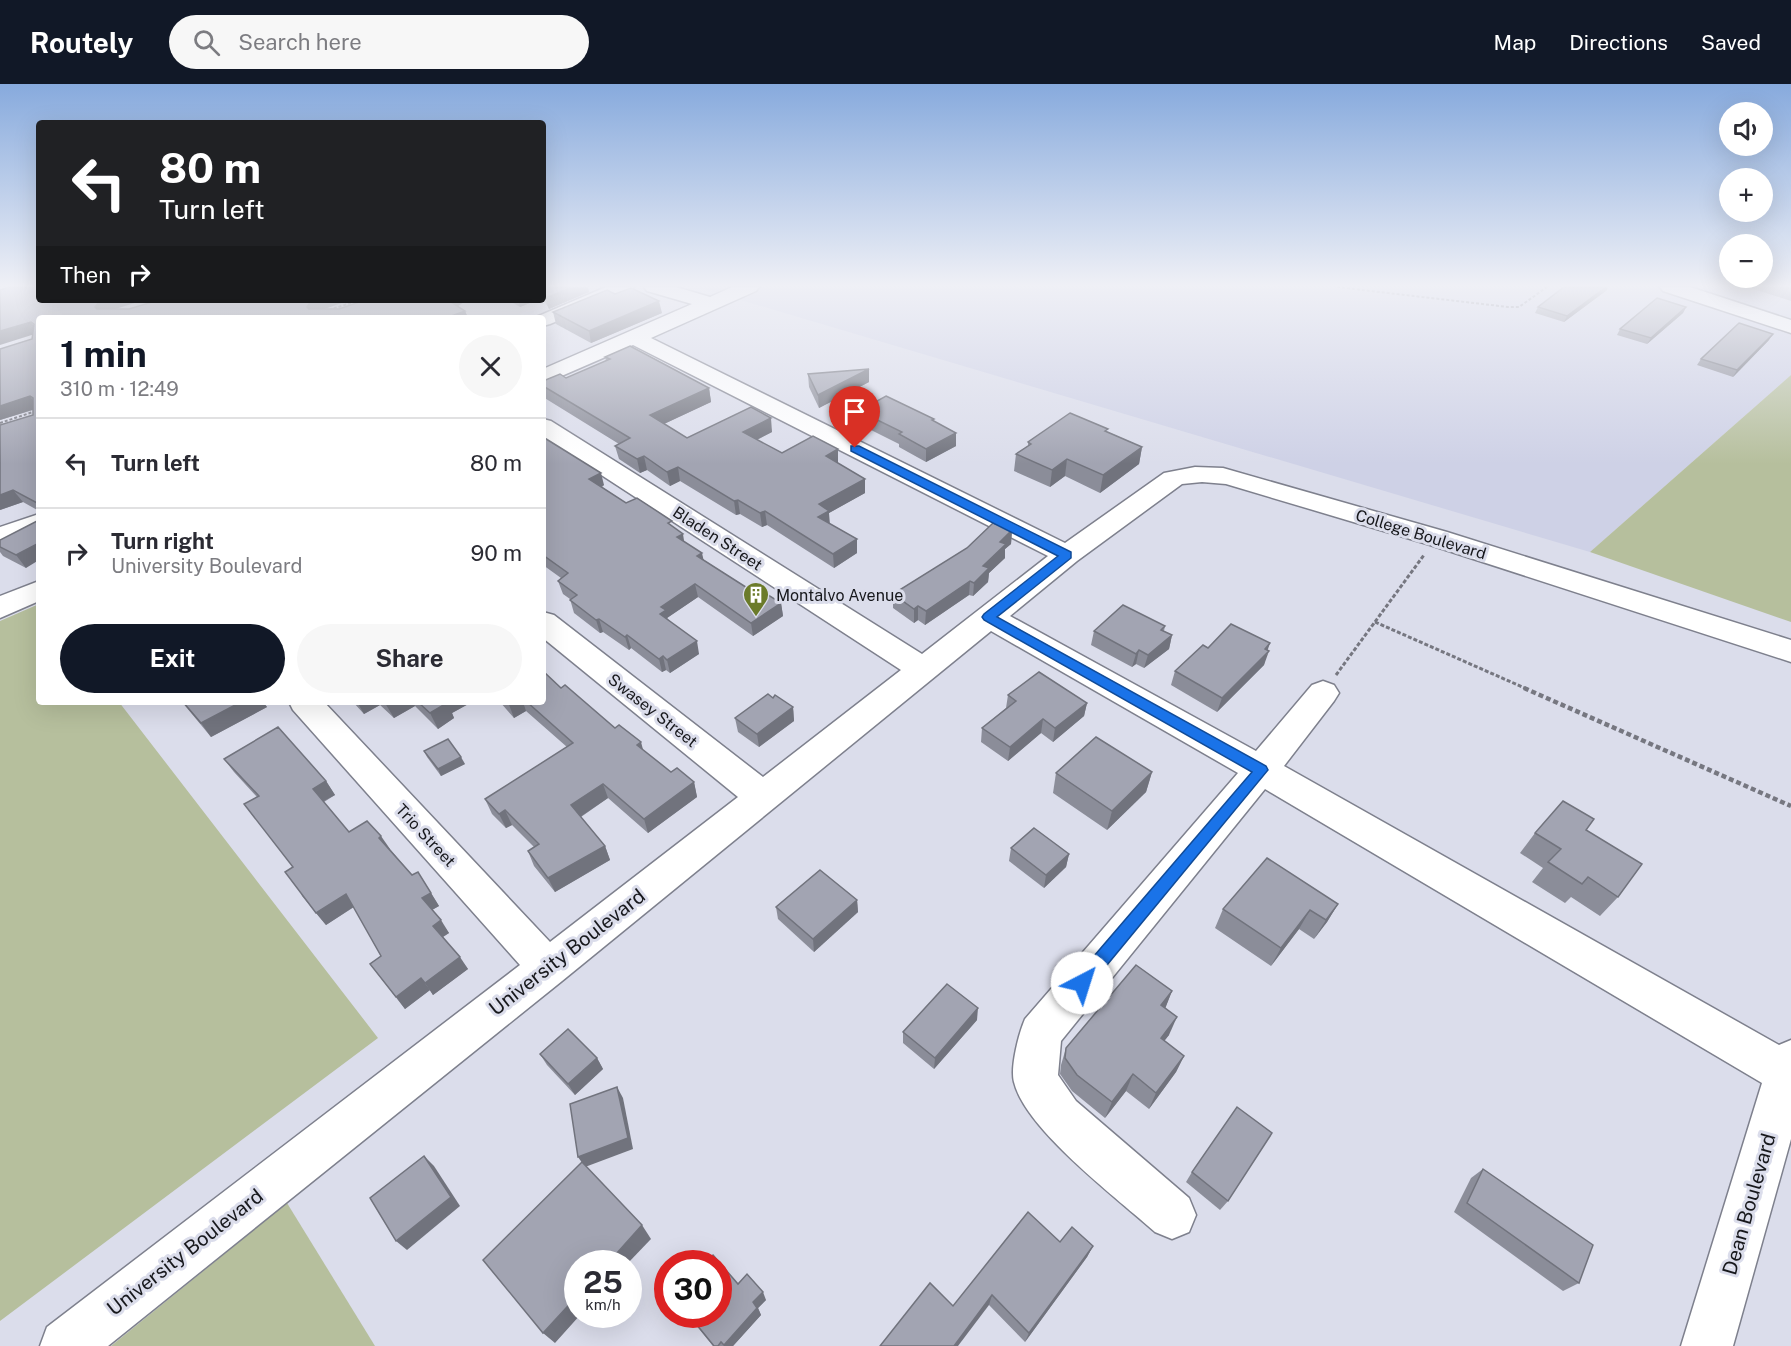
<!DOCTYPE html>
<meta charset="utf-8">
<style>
body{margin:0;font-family:"Public Sans",sans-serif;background:#f7f7f7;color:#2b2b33;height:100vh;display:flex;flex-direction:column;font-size:22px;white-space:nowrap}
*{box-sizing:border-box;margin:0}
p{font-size:20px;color:#7c7c81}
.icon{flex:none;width:33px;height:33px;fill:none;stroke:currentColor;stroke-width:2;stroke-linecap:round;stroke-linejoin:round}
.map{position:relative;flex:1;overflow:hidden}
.details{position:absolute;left:36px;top:231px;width:510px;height:390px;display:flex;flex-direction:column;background:#fff;border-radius:6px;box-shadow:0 6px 24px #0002}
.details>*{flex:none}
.guide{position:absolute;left:36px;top:36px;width:510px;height:183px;border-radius:6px;box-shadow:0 6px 24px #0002;background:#202124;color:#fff;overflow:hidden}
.fabs{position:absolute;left:1719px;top:18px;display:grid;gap:12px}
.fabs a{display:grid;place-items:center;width:54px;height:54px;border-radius:50%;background:#fff;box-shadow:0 6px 24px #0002;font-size:30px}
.speed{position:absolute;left:564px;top:1166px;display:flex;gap:12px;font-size:30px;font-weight:700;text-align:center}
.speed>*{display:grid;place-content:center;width:78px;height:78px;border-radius:50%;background:#fff;box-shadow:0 6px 24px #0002;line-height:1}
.speed small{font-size:15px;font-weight:400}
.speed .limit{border:9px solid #d22;background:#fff;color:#111}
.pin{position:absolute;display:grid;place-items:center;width:51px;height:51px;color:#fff;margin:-62px -26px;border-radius:50% 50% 50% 0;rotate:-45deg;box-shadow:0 0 6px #0007}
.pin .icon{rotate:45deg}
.me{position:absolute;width:66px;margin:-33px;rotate:40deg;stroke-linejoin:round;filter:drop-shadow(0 0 4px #0008)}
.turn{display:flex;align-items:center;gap:21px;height:126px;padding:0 24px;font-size:27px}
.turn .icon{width:78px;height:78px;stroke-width:2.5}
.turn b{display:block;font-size:42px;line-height:51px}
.then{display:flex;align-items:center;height:57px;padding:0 24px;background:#0003;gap:12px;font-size:22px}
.round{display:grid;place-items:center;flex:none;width:63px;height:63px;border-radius:32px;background:#f7f7f7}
.headline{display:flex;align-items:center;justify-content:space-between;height:102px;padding:0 24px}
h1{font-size:36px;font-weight:700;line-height:45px;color:#111827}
.cta{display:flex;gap:12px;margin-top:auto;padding:12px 24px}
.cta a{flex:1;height:69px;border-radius:36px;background:#111827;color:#fff;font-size:24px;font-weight:700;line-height:69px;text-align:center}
.cta a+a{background:#f7f7f7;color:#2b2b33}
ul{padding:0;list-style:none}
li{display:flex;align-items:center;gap:18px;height:90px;padding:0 24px;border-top:2px solid #e1e1e2}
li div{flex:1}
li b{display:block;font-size:22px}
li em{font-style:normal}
header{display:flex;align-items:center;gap:36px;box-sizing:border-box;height:84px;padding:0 30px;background:#111827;color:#fff}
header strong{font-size:28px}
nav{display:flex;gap:33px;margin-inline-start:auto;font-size:21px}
.search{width:420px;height:54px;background:#f7f7f7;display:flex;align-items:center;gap:15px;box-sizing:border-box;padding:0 21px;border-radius:33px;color:#7c7c81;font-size:22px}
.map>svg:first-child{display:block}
.built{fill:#ced1e6}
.green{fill:#b6bf9d}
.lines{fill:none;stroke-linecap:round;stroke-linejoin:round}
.minor-casing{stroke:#7e808d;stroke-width:3}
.path-far2{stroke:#767780;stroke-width:2;stroke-dasharray:3 2;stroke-linecap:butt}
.path-far1{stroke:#767780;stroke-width:3;stroke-dasharray:4 2;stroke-linecap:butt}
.path{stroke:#767780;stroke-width:4.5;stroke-dasharray:5 3;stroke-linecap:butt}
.minor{fill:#fff;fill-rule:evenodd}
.wall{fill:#8b8d99}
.shaded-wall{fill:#71737d}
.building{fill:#a2a4b2;stroke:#71737d;stroke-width:1.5}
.route{fill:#1a73e8;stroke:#114b97;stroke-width:1.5}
.labels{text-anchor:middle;stroke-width:6;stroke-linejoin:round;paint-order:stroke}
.street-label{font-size:16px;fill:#17181c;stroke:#dbddeb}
.poi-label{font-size:16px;fill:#17181c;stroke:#dbddeb;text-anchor:start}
.near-street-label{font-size:20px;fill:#17181c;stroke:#dbddeb}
</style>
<header>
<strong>Routely</strong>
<div class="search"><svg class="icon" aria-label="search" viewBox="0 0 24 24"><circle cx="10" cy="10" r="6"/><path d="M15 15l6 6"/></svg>Search here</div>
<nav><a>Map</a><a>Directions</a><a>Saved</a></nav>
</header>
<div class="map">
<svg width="1791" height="1262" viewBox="0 0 1791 1262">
<rect width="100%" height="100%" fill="#dbddeb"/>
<polygon class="built" points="697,203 1791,203 1791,291 1590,468"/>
<g class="green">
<polygon points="1791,291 1791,538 1590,468"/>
<polygon points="39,520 39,618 119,618 378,954 0,1237 0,537"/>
<polygon points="287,1119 375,1262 111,1262"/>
</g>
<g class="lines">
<defs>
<g id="minor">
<polygon points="606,203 634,203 631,207 550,240 543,242 543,234 534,234"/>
<path d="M644 203H676L710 213 732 203H759L756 207 651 254 1065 459 1164 389 1195 383 1223 384 1447 448 1791 556V578L1427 460 1226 400 1202 398 1182 400 1077 477 1010 532 1256 667 1312 601 1323 597 1334 601 1339 609 1334 617 1284 682 1779 961 1791 956V1055L1733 1262H1681L1762 999 1265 705 1061 957 1058 991 1076 1017 1189 1114 1196 1131 1189 1148 1172 1155 1155 1148C1117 1114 1025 1045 1014 998 1010 983 1019 949 1025 935L1238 689 991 547 562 897 108 1262H40L47 1243 520 881 293 626 289 618H324L550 858 738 713 543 554V528L554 531 763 693 901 586 543 353V335L551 337 922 570 1048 472 633 261 543 300V285L692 220 647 207Z"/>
<polygon points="1660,203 1690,203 1791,236 1791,249 1663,207"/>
<polygon points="39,430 39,447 0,461 0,443"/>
<polygon points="39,497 39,517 0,534 0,512"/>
</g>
</defs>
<use href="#minor" class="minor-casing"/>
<g class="path-far2">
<polyline points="1337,203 1508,223 1519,223 1547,203"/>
<polyline points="329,226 360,216"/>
<polyline points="0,339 39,326"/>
</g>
<g class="path-far1">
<polyline points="1375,538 1527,605"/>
<polyline points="1336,591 1424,471"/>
</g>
<polyline class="path" points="1524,604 1791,722"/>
<use href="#minor" class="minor"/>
</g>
<g class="wall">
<polygon points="543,203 589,208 549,225 543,214"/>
<polygon points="1747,203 1791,203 1791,217"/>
<polygon points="0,206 115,225 324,225 457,222 465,227 468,234 39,234 39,427 23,418 0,426 33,331 33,326 0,336 32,255 33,251"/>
<polygon points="1607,206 1564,238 1535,229 1538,223"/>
<polygon points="615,210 662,229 591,259 556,240 553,228"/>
<polygon points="508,216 537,216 520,223"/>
<polygon points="1686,223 1683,229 1647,260 1617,251 1620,245"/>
<polygon points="1769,256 1733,293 1697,281 1701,275"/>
<polygon points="605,273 709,304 711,318 664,340 687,354 772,348 757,356 782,369 838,379 865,409 829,429 829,439 857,455 857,469 834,484 767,441 762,443 740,430 736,431 680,397 670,402 647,386 640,389 619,375 615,362 619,360 543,313 543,297 566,294 606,277"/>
<polygon points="869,285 869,298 819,324 809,303 808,290"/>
<polygon points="859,327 934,335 934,337 956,362 926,378 899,363 899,360 859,340"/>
<polygon points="1108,348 1142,363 1139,380 1100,409 1065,392 1050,403 1014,387 1016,370 1028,362 1028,358"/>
<polygon points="543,353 604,401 602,403 626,419 673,443 684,457 704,476 752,507 781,519 783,532 753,552 698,513 667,534 668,535 699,570 670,589 666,586 662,588 631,564 629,566 603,548 600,549 574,529 570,515 563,510 558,497 561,494 543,481"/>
<polygon points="39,436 26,484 3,472 0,468 0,456"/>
<polygon points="1012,446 1011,460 1005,465 1005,474 989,489 988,498 973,512 969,511 925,541 918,536 914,539 893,524 893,510"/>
<polygon points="1165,542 1164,547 1172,551 1169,565 1144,584 1136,580 1132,583 1091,561 1094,547"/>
<polygon points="1208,564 1267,566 1264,581 1217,628 1171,601 1175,587"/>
<polygon points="561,604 615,644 671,688 694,698 697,713 648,749 608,714 581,733 605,762 610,776 555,808 534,782 528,767 534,763 512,741 506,744 492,730 485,715 567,663 526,627 514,634 500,618 543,618"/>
<polygon points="1008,611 1087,619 1084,632 1053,658 1041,649 1008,677 981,658 982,644 1006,624"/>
<polygon points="773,614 793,623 794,637 759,663 738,648 735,634"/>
<polygon points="182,618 263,618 267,623 211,653"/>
<polygon points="353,618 472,618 452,629 454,634 438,645 415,622 394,634 380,621 364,630"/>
<polygon points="424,667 465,680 441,692 427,673"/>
<polygon points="224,675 326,697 335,711 324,718 349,748 390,765 412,791 418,788 439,822 432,826 449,849 443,853 468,885 433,911 430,906 405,925 370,880 381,872 354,823 326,841 302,812 293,783 257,713 234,688"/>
<polygon points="1152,688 1146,708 1107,746 1053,709 1056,689"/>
<polygon points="1586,746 1618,813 1600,832 1571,813 1565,819 1532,798 1543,784 1520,769 1535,749"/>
<polygon points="1011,764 1069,770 1066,783 1044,804 1009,777"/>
<polygon points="857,816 858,828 814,868 778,835 776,823"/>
<polygon points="1338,820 1327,838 1314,855 1299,845 1271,882 1215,844 1223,825"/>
<polygon points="1172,907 1165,924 1169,951 1164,957 1184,972 1176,988 1149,1025 1126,1007 1105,1034 1072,1007 1060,990 1061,981 1066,964"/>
<polygon points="977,936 934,985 903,959 903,948"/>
<polygon points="540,970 597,974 603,985 575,1011 547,981"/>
<polygon points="1483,1085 1579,1199 1563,1207 1454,1128 1471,1094"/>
<polygon points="1192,1088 1228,1117 1220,1126 1186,1098"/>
<polygon points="1060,1158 1093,1162 1087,1173 1025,1258 989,1221 953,1222"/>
<polygon points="738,1200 766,1216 758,1224 761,1231 733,1262 713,1262 687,1230 718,1230"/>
</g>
<g class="shaded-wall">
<polygon points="572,203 588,203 589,208 549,225 546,214"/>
<polygon points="1606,203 1608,203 1607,206 1564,238 1567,232"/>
<polygon points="103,216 144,216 106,228 102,234 95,223 100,217"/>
<polygon points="314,216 350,216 316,228 312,234 307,223 311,217"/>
<polygon points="447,216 467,216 451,227"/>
<polygon points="518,216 537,216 520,223"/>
<polygon points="659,217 662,229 591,259 589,247"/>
<polygon points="1686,223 1683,229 1647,260 1651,254"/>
<polygon points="465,227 468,234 446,234"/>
<polygon points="31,238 38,249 0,261 0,247"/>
<polygon points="1773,250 1769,256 1733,293 1737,286"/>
<polygon points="869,285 869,298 819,324 818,311"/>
<polygon points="709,304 711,318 653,345 650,331"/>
<polygon points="30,312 38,324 0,336 0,322"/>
<polygon points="771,334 772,348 744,362 743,348"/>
<polygon points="956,349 956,362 926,378 926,365"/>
<polygon points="1142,363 1139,380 1100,409 1103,391"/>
<polygon points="838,365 838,379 826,372"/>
<polygon points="644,372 647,386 640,389 637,375"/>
<polygon points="1067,375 1065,392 1050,403 1052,386"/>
<polygon points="678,383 680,397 670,402 667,388"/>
<polygon points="601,389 604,401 593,407 589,395"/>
<polygon points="865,395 865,409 829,429 830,441 818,433 819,420"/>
<polygon points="13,406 23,418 0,426 0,411"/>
<polygon points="738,416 740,430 736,431 734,417"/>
<polygon points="765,427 767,441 762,443 760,429"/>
<polygon points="1012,446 1011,460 1005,465 1005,474 989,489 988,498 973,512 974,499 983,482 1000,458"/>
<polygon points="683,450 685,463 677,453"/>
<polygon points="857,455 857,469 834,484 833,470"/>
<polygon points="39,459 39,476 26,484 16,471"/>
<polygon points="702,469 705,482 697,472"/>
<polygon points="970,497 969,511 925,541 926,527"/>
<polygon points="695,500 698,513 667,534 669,539 660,530 661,523"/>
<polygon points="781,519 783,532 753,552 751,539"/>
<polygon points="918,522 918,536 914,539 914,525"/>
<polygon points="599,535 603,548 600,549 596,536"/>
<polygon points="627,551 631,564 629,566 625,553"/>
<polygon points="1172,551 1169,565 1144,584 1148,571"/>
<polygon points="697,557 699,570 670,589 667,576"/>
<polygon points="1270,559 1266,571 1269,567 1264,581 1217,628 1222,614"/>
<polygon points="1139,566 1136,580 1132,583 1136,570"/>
<polygon points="663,572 666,586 662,588 659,575"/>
<polygon points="241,618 263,618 267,623 211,653 201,639"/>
<polygon points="357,618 378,618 380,621 364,630"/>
<polygon points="387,618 413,618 415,622 394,634 385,619"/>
<polygon points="444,618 472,618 452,629 454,634 438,645 430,629"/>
<polygon points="508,618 523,618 526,627 514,634"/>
<polygon points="1087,619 1084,632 1053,658 1055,644"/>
<polygon points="793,623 794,637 759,663 757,650"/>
<polygon points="1043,635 1041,649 1008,677 1010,663"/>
<polygon points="641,658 645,673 637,661"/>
<polygon points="461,673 465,680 441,692 438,685"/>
<polygon points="1152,688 1146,708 1107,746 1112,727"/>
<polygon points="326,697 335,711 322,718 313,705"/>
<polygon points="694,698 697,713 648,749 644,735"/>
<polygon points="603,700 608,714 577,735 571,721"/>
<polygon points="505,726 512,741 506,744 499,730"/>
<polygon points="381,752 390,765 387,767 379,754"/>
<polygon points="605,762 610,776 555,808 548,794"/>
<polygon points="1069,770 1066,783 1044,804 1046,791"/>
<polygon points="431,809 439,822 430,827 422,814"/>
<polygon points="346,810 355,822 326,841 316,829"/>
<polygon points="857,816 858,828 814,868 813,855"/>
<polygon points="1338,820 1327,838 1314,855 1326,836"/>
<polygon points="1310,826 1299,845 1271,882 1281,864"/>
<polygon points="441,836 449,849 441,854 433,842"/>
<polygon points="460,873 468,885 433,911 425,899"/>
<polygon points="421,894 430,906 405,925 396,913"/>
<polygon points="1172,907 1165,925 1161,921"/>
<polygon points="978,924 977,936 934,985 935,974"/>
<polygon points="1177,933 1169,951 1153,971 1161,954"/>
<polygon points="1184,972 1176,988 1149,1025 1156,1009"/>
<polygon points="597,974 603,985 575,1011 568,1000"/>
<polygon points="1133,990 1126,1007 1105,1034 1112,1018"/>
<polygon points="617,1003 623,1014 633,1065 585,1083 578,1073"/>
<polygon points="424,1072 434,1082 460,1122 407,1166 396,1157"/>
<polygon points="642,1141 651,1155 628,1179 608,1179"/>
<polygon points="1093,1162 1087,1173 1025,1258 1029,1249"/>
<polygon points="763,1208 766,1216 758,1224 761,1231 733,1262 724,1262 724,1261 753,1218"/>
<polygon points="578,1211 578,1230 581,1230 555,1259 543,1249"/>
<polygon points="992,1211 989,1221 958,1262 954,1262"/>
</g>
<g class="building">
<polygon points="10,203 39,203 39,216 103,216 100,217 95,223 97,225 129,225 159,216 314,216 311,217 307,223 309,225 339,225 365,216 448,216 465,227 446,234 39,234 39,420 13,406 0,411 0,341 33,331 33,314 30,312 0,322 0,265 32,255 34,240 31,238 0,247 0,206"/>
<polygon points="543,203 572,203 546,214 543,208"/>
<polygon points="1564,203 1606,203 1567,232 1538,223"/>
<polygon points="631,204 659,217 589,247 553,228 607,206 615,210"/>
<polygon points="1657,214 1686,223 1651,254 1620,245"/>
<polygon points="1739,239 1773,250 1737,286 1701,275"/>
<polygon points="630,262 709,304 650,331 687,354 751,323 771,334 743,348 782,369 813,352 838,365 826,372 865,395 819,420 829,427 818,433 857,455 833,470 765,427 760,429 738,416 734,417 678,383 667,388 644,372 637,375 615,362 630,354 543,302 543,297 560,290 566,294 610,275 605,273"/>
<polygon points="869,285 818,311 808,290"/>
<polygon points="886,312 934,335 932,336 956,349 926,365 899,350 902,348 859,327"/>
<polygon points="1070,329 1108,345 1105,347 1142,363 1103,391 1067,375 1052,386 1016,370 1031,360 1028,358"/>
<polygon points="543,353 601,389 589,395 626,419 637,414 672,437 668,439 683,450 677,453 702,469 697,472 752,507 757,504 781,519 751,539 695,500 661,523 666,526 660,530 697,557 667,576 663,572 659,575 627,551 625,553 599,535 596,536 570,516 577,511 558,497 568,489 543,471"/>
<polygon points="39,436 39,459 16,471 0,463 0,456"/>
<polygon points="993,439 1012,446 1000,458 1006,460 983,482 989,484 974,499 970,497 926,527 918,522 914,525 893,510 967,464"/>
<polygon points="1123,521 1165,542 1161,546 1172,551 1148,571 1139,566 1136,570 1094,547"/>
<polygon points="1231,540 1270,559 1265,565 1269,567 1222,614 1175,587 1203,561 1208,564"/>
<polygon points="543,587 561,604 565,601 615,644 619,641 641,658 637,661 671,688 677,684 694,698 644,735 603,700 571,721 605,762 548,794 528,767 539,760 505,726 499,730 485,715 573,659 527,618 543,618"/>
<polygon points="1039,588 1087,619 1055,644 1043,635 1010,663 982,644 1016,617 1008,611"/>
<polygon points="768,610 773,614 775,611 793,623 757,650 735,634"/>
<polygon points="183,618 241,618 201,639"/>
<polygon points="418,618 446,618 447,619 430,629"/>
<polygon points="278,643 326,697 313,705 349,748 367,737 381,752 379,754 412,791 418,788 431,809 422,814 441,836 433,842 460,873 425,899 421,894 396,913 370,880 381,872 346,810 316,829 285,788 293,783 244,720 259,712 224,675"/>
<polygon points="1096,653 1152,688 1112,727 1056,689"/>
<polygon points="448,655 461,673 438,685 424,667"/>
<polygon points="1563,717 1594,735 1586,746 1642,780 1618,813 1588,793 1582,800 1548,778 1561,765 1535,749"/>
<polygon points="1034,744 1069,770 1046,791 1011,764"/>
<polygon points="1267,774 1338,820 1326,836 1310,826 1281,864 1223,825"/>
<polygon points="820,786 857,816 813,855 776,823"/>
<polygon points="1136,881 1172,907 1161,921 1177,933 1161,954 1184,972 1156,1009 1133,990 1112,1018 1077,991 1065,974 1066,964"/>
<polygon points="947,900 978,924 935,974 903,948"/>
<polygon points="568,945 597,974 568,1000 540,970"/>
<polygon points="617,1003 628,1054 578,1073 570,1020"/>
<polygon points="1237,1023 1272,1049 1228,1117 1192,1088"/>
<polygon points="424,1072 451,1113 396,1157 370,1114"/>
<polygon points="582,1078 642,1141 608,1179 578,1179 578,1211 543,1249 483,1176"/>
<polygon points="1483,1085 1593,1161 1579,1199 1467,1119"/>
<polygon points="1028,1128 1060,1158 1072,1143 1093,1162 1029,1249 992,1211 954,1262 880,1262 930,1199 953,1222"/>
<polygon points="713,1171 738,1200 747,1190 763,1208 753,1218 757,1224 724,1261 721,1258 718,1262 714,1262 688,1230 718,1230 718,1179 705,1179"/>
</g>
<linearGradient id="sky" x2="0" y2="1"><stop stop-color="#87aadd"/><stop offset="0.53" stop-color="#eff0f6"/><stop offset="1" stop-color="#eff0f6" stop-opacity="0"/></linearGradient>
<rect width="1791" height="380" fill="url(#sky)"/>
<polygon class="route" points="851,362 859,362 1071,468 1071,474 997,533 1266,682 1268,686 1088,904 1082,906 1076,904 1073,899 1076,893 1252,688 984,536 982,533 984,530 1058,472 851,367"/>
<defs>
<symbol id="building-pin" viewBox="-11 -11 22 30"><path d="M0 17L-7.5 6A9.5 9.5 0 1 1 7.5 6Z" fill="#6b7b2a" stroke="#dbddeb"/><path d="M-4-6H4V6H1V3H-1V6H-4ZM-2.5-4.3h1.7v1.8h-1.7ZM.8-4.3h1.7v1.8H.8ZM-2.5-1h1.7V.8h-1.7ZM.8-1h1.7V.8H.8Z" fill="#fff"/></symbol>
</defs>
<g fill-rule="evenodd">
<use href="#building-pin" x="741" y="496" width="30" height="40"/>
</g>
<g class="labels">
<g class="street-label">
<text transform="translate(1421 450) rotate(17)" y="6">College Boulevard</text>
<text transform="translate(718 454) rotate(33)" y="6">Bladen Street</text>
<text transform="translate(653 626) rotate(38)" y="6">Swasey Street</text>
<text transform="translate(426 751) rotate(47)" y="6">Trio Street</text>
</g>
<g class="poi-label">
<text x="776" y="517">Montalvo Avenue</text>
</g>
<g class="near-street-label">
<text transform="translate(567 868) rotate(-38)" y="7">University Boulevard</text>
<text transform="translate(1749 1120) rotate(-74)" y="7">Dean Boulevard</text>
<text transform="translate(185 1168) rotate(-38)" y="7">University Boulevard</text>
</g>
</g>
</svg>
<div class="fabs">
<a><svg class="icon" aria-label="sound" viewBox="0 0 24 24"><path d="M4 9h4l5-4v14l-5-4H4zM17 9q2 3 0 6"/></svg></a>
<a>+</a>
<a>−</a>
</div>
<div class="speed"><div>25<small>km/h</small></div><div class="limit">30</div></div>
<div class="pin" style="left:855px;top:364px;background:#d93025"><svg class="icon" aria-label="arrive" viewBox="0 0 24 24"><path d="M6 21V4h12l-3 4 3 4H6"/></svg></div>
<svg class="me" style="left:1082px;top:899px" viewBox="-20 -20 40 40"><circle r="19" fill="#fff"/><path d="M0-13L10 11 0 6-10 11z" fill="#1a73e8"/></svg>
<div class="guide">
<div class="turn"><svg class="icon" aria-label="left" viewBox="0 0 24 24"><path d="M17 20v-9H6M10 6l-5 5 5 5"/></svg><div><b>80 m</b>Turn left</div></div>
<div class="then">Then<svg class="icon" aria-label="right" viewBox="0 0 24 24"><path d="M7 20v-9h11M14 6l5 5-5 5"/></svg></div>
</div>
<section class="details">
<div class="headline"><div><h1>1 min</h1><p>310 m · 12:49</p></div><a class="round"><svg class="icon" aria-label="close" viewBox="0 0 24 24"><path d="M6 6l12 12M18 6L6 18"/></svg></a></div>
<ul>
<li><svg class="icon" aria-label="left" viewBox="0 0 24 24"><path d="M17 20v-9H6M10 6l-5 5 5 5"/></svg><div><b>Turn left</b></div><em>80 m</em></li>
<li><svg class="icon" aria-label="right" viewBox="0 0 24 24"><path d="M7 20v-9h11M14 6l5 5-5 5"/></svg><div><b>Turn right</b><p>University Boulevard</p></div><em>90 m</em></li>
</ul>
<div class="cta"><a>Exit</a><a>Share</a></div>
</section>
</div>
